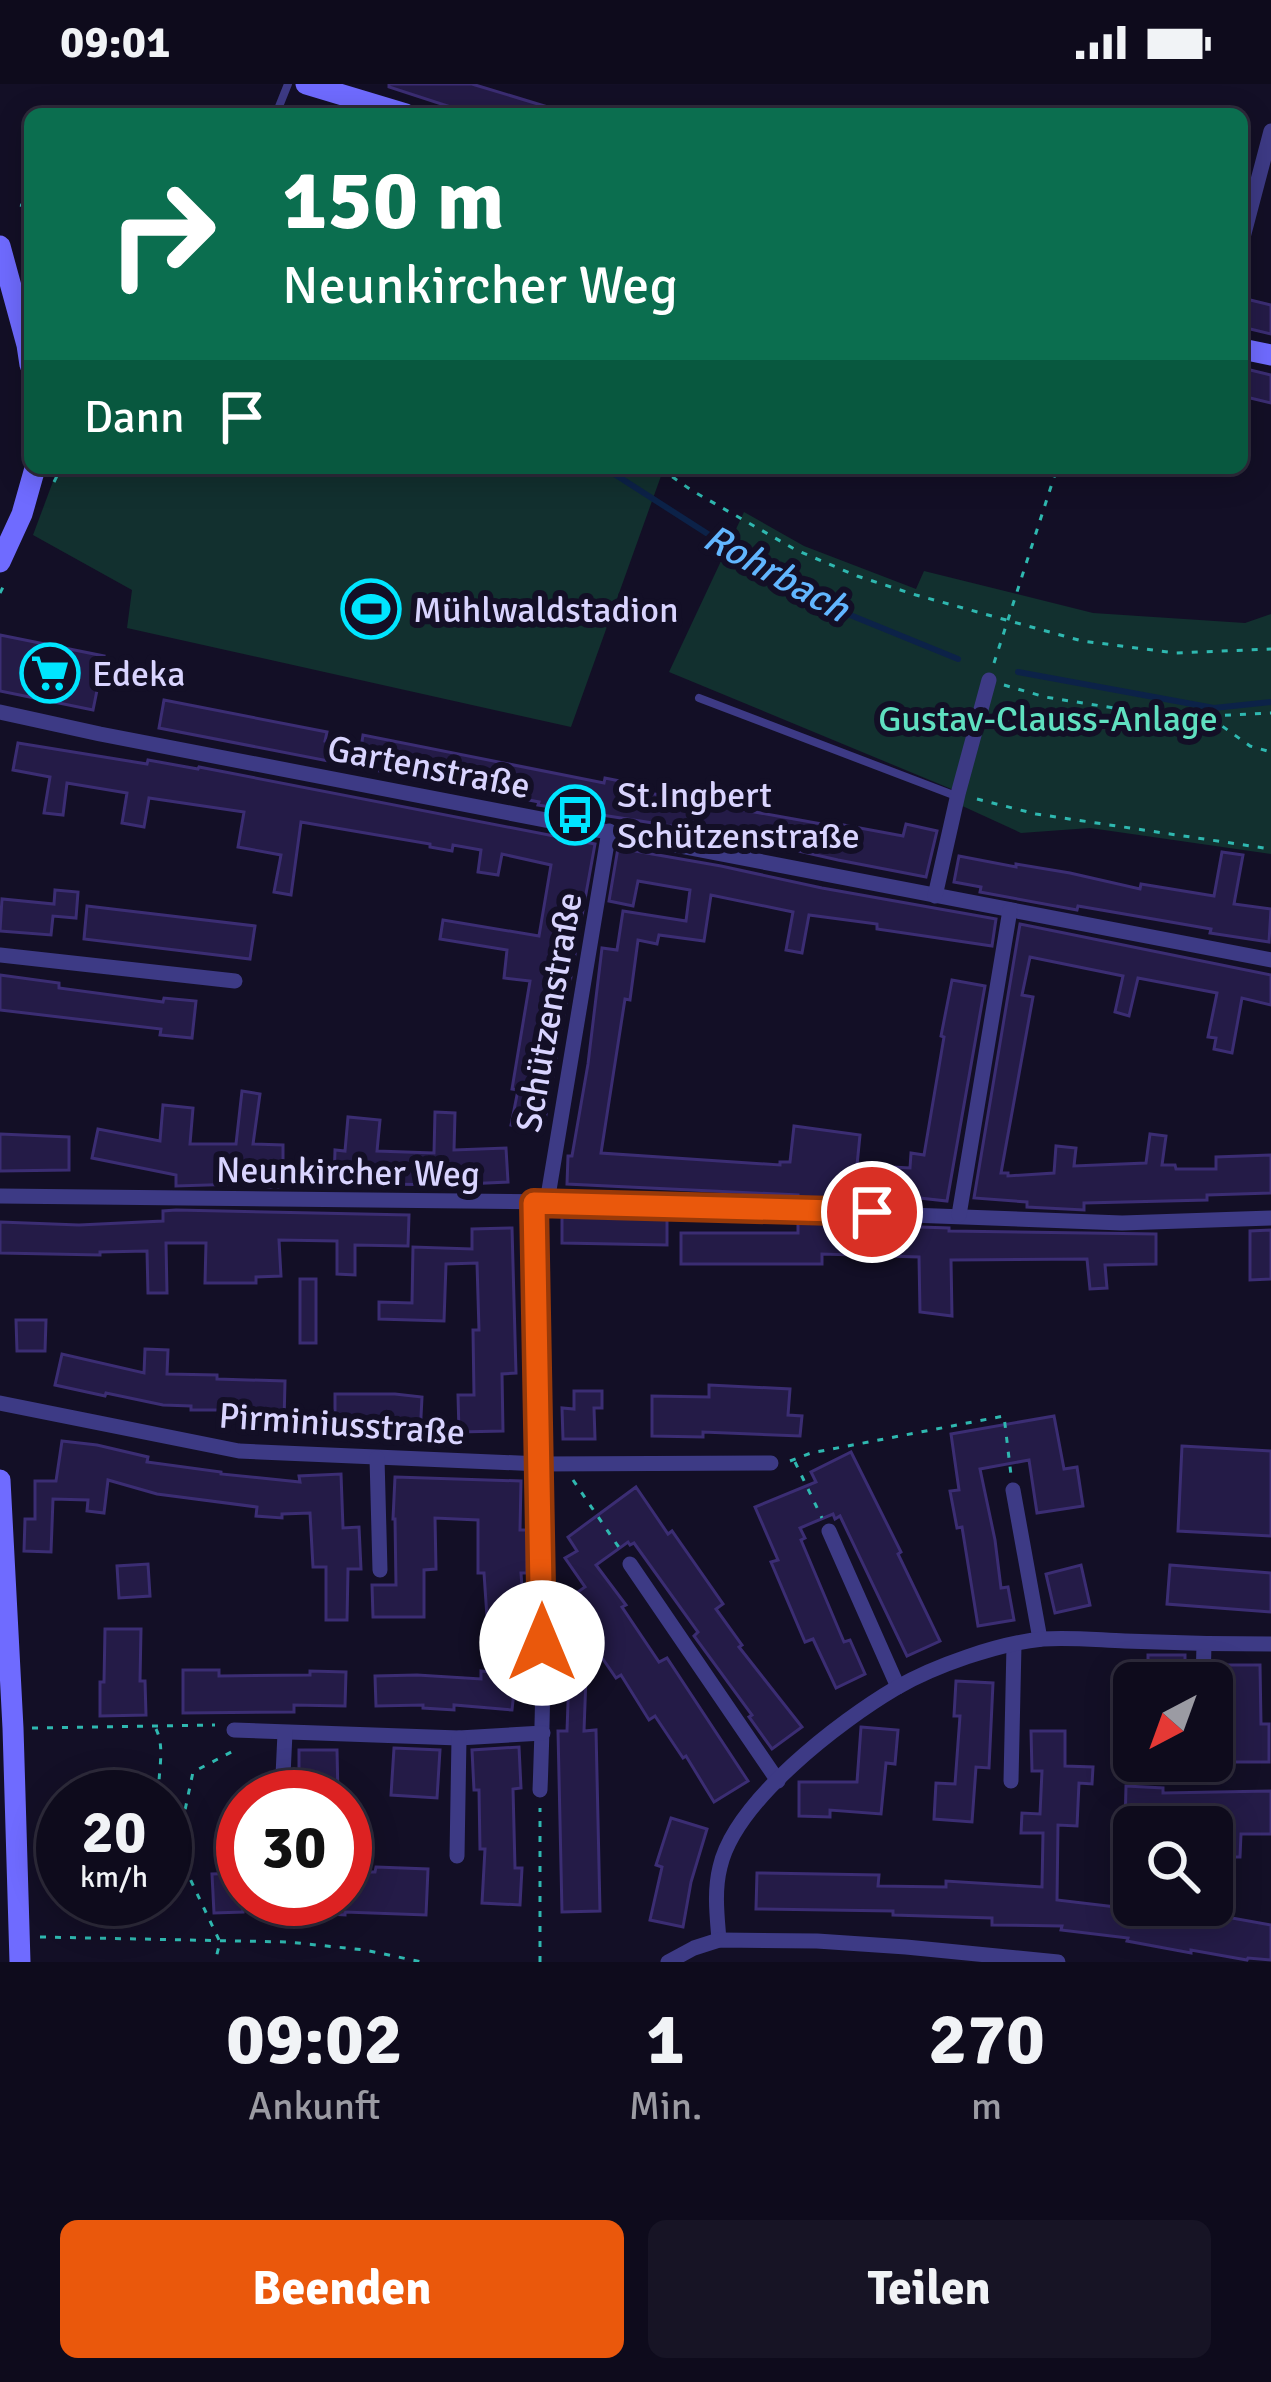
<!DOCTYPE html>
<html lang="de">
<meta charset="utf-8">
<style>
body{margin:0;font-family:Signika,sans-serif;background:#171425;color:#f1f3f6;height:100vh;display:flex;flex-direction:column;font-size:45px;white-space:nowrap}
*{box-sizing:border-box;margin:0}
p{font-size:39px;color:#9b9ba3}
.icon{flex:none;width:66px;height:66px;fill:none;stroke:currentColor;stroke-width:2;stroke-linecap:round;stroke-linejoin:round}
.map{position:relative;height:1878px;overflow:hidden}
.panel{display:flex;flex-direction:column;background:#0e0b1c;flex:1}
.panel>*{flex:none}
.guide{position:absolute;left:24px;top:24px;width:1224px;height:366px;border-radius:18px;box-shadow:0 6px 30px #0003,0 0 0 3px #2e2b3b;background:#0b6e4f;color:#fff;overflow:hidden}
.needle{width:78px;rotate:221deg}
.fabs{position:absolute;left:1113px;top:1578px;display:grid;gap:24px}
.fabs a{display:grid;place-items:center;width:120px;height:120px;border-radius:18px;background:#0e0b1c;box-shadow:0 6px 30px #0003,0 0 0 3px #2e2b3b;font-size:60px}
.speed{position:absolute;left:36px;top:1686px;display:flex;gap:24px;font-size:60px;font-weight:700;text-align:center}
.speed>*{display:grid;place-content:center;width:156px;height:156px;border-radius:50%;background:#0e0b1c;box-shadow:0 6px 30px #0003,0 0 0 3px #2e2b3b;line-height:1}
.speed small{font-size:30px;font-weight:400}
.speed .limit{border:18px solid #d22;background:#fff;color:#111}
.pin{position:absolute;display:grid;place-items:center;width:102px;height:102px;color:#fff;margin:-51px;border:6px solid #fff;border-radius:50%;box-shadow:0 3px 12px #0007}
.me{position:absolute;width:132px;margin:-66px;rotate:0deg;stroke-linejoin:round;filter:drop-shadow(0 0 9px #0008)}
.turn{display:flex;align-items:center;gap:42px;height:252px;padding:0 60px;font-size:54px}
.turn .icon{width:156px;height:156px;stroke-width:2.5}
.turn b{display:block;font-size:84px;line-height:102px}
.then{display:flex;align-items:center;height:114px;padding:0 60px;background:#0003;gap:24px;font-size:45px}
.eta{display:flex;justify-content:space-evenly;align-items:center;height:204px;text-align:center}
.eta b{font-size:72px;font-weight:700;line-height:84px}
.action{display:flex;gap:24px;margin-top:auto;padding:24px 60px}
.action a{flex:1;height:138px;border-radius:18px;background:#ea580c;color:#fff;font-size:48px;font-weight:700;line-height:138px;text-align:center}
.action a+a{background:#171425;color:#f1f3f6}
.status{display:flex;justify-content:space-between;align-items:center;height:84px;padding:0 60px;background:#0e0b1c;direction:ltr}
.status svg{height:33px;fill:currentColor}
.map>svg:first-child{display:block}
.green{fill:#12302f}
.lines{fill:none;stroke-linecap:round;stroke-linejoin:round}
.stream{stroke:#0c2248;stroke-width:6}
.building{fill:#241b47;stroke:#3b2d73;stroke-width:3}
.path{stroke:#2fb8b0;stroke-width:3;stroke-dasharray:6 9;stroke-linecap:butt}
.lane{stroke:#3d3a85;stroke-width:8}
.street{stroke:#3d3a85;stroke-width:15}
.secondary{stroke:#6f6bff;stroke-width:21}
.route-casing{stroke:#983908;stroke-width:30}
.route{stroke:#ea580c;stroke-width:21}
.labels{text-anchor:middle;stroke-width:12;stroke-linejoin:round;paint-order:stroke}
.poi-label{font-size:36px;fill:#d9d4ff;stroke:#130f26;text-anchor:start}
.park-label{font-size:36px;fill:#5fe0c0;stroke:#130f26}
.street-label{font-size:36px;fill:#d9d4ff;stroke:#130f26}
.water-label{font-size:39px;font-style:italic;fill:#62b6ff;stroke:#130f26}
</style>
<div class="status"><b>09:01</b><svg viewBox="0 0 49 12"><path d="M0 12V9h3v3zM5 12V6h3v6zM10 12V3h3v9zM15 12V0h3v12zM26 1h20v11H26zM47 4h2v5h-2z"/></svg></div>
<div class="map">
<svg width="1271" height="1878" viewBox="0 0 1271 1878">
<rect width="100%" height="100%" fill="#130f26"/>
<g class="green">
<polygon points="58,384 642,384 661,392 571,643 127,544 132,506 33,451"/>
<polygon points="744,428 804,462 916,505 924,487 1093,529 1245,539 1271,530 1271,770 1090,744 1021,749 958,720 961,709 669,588"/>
</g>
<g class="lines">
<g class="stream">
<polyline points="605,384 806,513 958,575"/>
<polyline points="1018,588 1214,624 1271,618"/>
</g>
</g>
<g class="building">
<polygon points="389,0 472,0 561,27 560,30 472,30 389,3"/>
<polygon points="1242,214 1271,221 1271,250 1242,243"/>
<polygon points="1242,284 1271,291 1271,319 1242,312"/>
<polygon points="0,551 104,572 93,626 0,607"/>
<polygon points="164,616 327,648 325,657 361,664 363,651 604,699 605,694 650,703 649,709 844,744 844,741 903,752 906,740 937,747 926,793 838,776 723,750 538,721 539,718 159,644"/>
<polygon points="18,659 147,680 148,676 198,685 199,683 595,760 543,1047 511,1041 518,1006 512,1005 530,897 504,894 507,866 440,855 443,836 539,852 551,781 502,770 498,791 478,788 481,766 453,761 452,767 430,763 430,760 301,738 291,811 274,808 281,771 238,763 244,728 149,714 144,743 122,739 127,709 67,699 63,731 44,729 50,693 13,686"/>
<polygon points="618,764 721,782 822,804 996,835 992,862 877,845 877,840 809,831 802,869 786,866 793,828 711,811 704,857 659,851 657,860 638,856 630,916 625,915 601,1069 780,1081 780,1078 790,1078 794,1042 860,1051 857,1081 910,1084 911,1069 924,1071 944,953 941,952 952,896 985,902 947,1117 892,1111 892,1118 798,1115 798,1111 567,1100 568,1072 572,1072 588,980 602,864 617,866 623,827 686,837 690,806 638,797 633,822 609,817"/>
<polygon points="1222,768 1243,771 1234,820 1271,825 1269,858 1210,849 1211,845 1078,822 1077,826 980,808 981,803 954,798 959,772 1016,783 1016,780 1070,789 1140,805 1141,800 1214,812"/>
<polygon points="55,806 78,808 76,834 53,832 51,851 0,847 2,815 54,820"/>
<polygon points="87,822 255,842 250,875 84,855"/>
<polygon points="1020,840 1271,891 1271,921 1242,914 1232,969 1214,965 1216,954 1208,953 1217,909 1138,894 1129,932 1115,928 1123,892 1030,873 1022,911 1033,913 1001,1089 1008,1089 1008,1092 1054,1089 1056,1062 1076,1064 1074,1082 1146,1079 1150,1050 1166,1052 1162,1081 1175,1081 1176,1085 1216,1085 1216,1073 1271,1071 1271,1109 1207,1111 1207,1116 1084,1119 1084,1126 1027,1123 1027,1118 974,1114"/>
<polygon points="0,891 59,899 59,904 163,918 164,914 196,917 192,954 160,951 161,945 0,926"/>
<polygon points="242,1007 260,1010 253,1060 283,1061 283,1103 268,1103 268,1099 176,1102 176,1091 92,1074 98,1045 160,1057 163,1021 193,1024 190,1060 236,1060"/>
<polygon points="435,1028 455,1029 454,1066 506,1064 508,1098 443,1101 334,1099 335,1066 345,1067 348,1033 380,1036 377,1067 434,1069"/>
<polygon points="0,1050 69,1053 69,1086 0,1087"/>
<polygon points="176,1126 409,1131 408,1162 355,1161 355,1191 337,1190 337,1157 279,1156 281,1192 256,1193 256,1199 205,1199 206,1159 166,1159 167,1209 148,1209 147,1167 100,1168 100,1171 0,1169 0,1138 79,1141 163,1137 163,1127"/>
<polygon points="562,1132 667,1134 667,1161 562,1159"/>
<polygon points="798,1139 949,1144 949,1147 1156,1150 1156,1180 1105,1181 1107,1204 1090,1205 1087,1175 951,1176 952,1232 920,1228 919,1173 822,1170 822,1180 681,1180 681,1149 798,1149"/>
<polygon points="512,1144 516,1289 502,1290 503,1347 459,1348 458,1311 474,1311 473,1246 479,1246 477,1179 446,1180 444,1237 379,1235 379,1218 412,1219 413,1163 472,1165 472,1145"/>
<polygon points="1271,1146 1271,1195 1250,1196 1250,1147"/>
<rect x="300" y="1195" width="16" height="64"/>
<polygon points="16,1236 46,1236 45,1267 17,1267"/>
<polygon points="145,1265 168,1266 167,1290 217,1291 217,1295 285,1297 284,1338 235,1337 235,1326 191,1326 191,1322 163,1321 106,1309 105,1312 55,1301 62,1270 144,1289"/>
<polygon points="709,1301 790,1305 788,1331 802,1332 800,1352 703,1348 703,1353 652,1352 652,1312 709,1313"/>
<polygon points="574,1307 602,1307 602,1324 594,1324 595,1355 563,1355 562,1324 574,1325"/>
<polygon points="335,1310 395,1310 422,1313 420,1352 386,1349 386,1347 335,1348"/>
<polygon points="1054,1332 1064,1385 1077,1383 1083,1422 1037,1429 1029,1376 980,1385 995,1456 1001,1504 1008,1503 1014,1536 978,1542 962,1443 957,1444 950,1407 959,1406 951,1350"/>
<polygon points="62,1357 97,1361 148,1373 147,1378 221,1388 221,1390 300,1398 299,1392 341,1390 343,1444 359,1443 361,1485 348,1485 347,1536 326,1536 326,1483 313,1483 310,1429 282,1430 282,1434 256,1432 257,1423 157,1410 108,1396 104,1429 87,1427 88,1416 53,1415 51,1468 24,1467 25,1435 35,1435 35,1397 56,1397"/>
<polygon points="1182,1362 1271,1367 1271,1452 1178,1447"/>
<polygon points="851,1368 901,1468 898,1470 940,1557 907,1572 840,1432 835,1435 833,1430 800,1444 805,1454 801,1456 844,1558 850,1556 865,1590 836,1604 813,1555 805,1558 771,1478 778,1476 755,1423 816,1398 811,1388"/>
<polygon points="395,1393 521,1397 520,1446 527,1446 527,1489 521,1489 525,1545 488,1548 484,1489 478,1489 478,1436 435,1434 436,1485 424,1486 424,1533 373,1533 372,1501 396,1501 395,1435 393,1435"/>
<polygon points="636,1403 668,1450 672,1447 723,1520 716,1525 742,1561 739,1563 802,1643 772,1665 749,1633 752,1631 694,1552 698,1548 634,1459 630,1461 628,1458 596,1481 626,1521 622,1523 659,1578 667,1574 748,1697 714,1718 686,1672 683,1674 655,1632 649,1636 621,1591 616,1594 596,1565 600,1565 565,1517 585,1503 565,1474 577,1467 568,1453"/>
<polygon points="148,1480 150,1512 119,1514 117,1482"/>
<polygon points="1081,1481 1090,1521 1055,1529 1046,1490"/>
<polygon points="1170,1481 1271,1489 1271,1528 1167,1520"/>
<polygon points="105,1545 141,1545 140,1597 145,1597 146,1631 100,1632 100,1598 104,1598"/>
<polygon points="570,1564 587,1564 584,1647 596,1646 600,1827 562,1828 558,1647 567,1647"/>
<rect x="1148" y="1571" width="37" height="28"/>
<polygon points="1223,1581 1260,1581 1261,1640 1269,1640 1269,1678 1229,1678 1229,1626 1224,1626"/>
<polygon points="183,1586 219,1586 219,1592 310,1591 310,1587 346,1588 345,1622 294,1621 294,1628 183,1629"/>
<polygon points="481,1587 516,1590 512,1626 454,1621 454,1626 423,1624 423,1621 376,1622 375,1592 417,1591 481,1595"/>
<polygon points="956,1597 993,1599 989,1684 976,1683 972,1738 934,1735 936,1699 955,1700 960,1632 954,1632"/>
<polygon points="861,1643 898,1646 895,1680 886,1679 881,1730 830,1726 830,1733 799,1732 799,1698 857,1698"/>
<polygon points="1031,1647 1065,1647 1065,1682 1093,1683 1092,1700 1079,1699 1077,1742 1058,1741 1057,1816 1133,1825 1133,1821 1160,1821 1271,1841 1271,1876 1248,1874 1247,1876 1191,1866 1191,1869 1127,1857 1128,1854 1061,1846 1062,1842 992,1841 992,1834 893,1831 893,1827 756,1825 757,1789 879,1791 878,1802 946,1803 946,1797 1042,1803 1043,1749 1021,1749 1022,1729 1040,1730 1042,1687 1032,1687"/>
<polygon points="519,1663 521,1704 513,1705 515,1784 522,1784 520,1821 482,1819 485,1765 480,1765 479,1706 474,1706 472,1666"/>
<polygon points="394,1664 440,1666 437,1714 391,1711"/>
<polygon points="299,1666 337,1666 338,1713 299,1713"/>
<polygon points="1126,1702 1163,1704 1163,1709 1271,1707 1271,1750 1241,1750 1240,1773 1225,1773 1226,1747 1212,1747 1212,1743 1125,1743"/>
<polygon points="671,1734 707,1745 691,1798 683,1843 650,1836 662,1783 656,1781"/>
<polygon points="376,1783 428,1785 426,1831 345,1828 345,1831 330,1830 330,1815 345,1815 345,1788 375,1788"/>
<polygon points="243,1789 243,1828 214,1829 212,1790"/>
</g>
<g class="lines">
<g class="path">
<polyline points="20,121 30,123"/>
<polyline points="660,384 691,406 796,466 857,492 916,511 1082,557 1176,569 1271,565"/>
<polyline points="54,398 61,384"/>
<polyline points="0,509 5,499"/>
<polyline points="994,579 1057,384"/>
<polyline points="1004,601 1045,613 1114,624 1163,631 1208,632 1250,662 1271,668"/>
<polyline points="1210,632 1271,629"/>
<polyline points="977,715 1036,730 1271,765"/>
<polyline points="790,1377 811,1369 1004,1332 1011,1391"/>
<polyline points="795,1378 822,1434"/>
<polyline points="573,1396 622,1468"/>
<polyline points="32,1644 215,1641"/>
<path d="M156 1645C166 1665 157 1690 159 1713"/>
<polyline points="165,1742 220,1858 215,1878"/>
<polyline points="187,1785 184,1731 193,1688 237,1665"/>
<polyline points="40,1853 288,1858 365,1866 422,1878"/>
<polyline points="540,1878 540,1724"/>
</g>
<g class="lane">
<polyline points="276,30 288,0"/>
<polyline points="699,614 956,712"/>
</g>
<g class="street">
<polyline points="1242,157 1271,47"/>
<polyline points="0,628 100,650 1271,876"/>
<polyline points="935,812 958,710 989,596"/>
<polyline points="0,871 235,897"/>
<polyline points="0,1112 566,1118 1122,1139 1271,1134"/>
<polyline points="547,1118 609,747"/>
<path d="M534 1119C539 1315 548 1511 540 1706"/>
<polyline points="959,1131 1010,826"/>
<polyline points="0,1319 239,1367 540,1380 771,1379"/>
<polyline points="377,1374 380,1486"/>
<polyline points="1013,1406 1040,1555"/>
<polyline points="829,1447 898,1603"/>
<polyline points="630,1480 778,1697"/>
<polyline points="1203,1599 1204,1560"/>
<polyline points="234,1646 459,1654 543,1649"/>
<polyline points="1199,1693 1200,1677"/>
<polyline points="1011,1697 1014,1561"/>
<polyline points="282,1713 285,1649"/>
<polyline points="457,1772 459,1654"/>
<path d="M719 1856C717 1831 714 1807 720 1783 735 1717 840 1637 896 1604 934 1582 999 1559 1043 1555 1070 1553 1098 1556 1125 1557 1174 1559 1222 1560 1271 1560"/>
<polyline points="668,1878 694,1864 719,1856 817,1857 906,1863 1058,1878"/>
</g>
<g class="secondary">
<polyline points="306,0 406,30"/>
<polyline points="0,162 27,261 30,281"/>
<polyline points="1242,265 1271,271"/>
<polyline points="0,478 22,430 35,384"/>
<polyline points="0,1396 13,1644 20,1878"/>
</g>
</g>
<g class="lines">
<defs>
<polyline id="route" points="542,1559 534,1119 872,1128"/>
</defs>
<use href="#route" class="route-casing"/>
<use href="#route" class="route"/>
</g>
<defs>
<symbol id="stadium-ring" viewBox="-11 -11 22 22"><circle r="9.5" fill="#130f26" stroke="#00e5ff" stroke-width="1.5"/><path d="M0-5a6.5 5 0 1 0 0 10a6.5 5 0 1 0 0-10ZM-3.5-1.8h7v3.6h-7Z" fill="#00e5ff"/></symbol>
<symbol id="supermarket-ring" viewBox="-11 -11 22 22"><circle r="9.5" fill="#130f26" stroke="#00e5ff" stroke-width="1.5"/><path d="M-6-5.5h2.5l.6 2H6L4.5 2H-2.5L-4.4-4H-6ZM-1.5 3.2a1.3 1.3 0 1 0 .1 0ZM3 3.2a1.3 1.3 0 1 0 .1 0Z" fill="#00e5ff"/></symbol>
<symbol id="bus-ring" viewBox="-11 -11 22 22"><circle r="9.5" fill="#130f26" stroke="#00e5ff" stroke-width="1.5"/><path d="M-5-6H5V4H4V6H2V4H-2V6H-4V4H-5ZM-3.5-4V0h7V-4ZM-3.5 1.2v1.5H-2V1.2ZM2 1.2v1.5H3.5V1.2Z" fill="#00e5ff"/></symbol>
</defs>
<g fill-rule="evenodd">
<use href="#stadium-ring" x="338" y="492" width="66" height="66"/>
<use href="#supermarket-ring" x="17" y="556" width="66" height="66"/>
<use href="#bus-ring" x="542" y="698" width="66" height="66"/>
</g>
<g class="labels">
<g class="poi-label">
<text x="413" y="538">Mühlwaldstadion</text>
<text x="92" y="602">Edeka</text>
<text x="617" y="723">St.Ingbert<tspan x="617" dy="41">Schützenstraße</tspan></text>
</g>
<g class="park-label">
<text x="1048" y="647">Gustav-Clauss-Anlage</text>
</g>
<g class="street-label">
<text transform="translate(429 682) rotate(11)" y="13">Gartenstraße</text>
<text transform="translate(548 928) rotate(-80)" y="13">Schützenstraße</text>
<text transform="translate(348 1087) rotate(1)" y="13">Neunkircher Weg</text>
<text transform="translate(342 1339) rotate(4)" y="13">Pirminiusstraße</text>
</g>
<g class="water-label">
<text transform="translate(777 488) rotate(29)" y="14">Rohrbach</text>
</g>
</g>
</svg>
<div class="fabs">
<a><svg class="needle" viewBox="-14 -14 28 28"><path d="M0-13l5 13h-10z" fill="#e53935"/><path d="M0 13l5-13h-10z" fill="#9b9ba3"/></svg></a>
<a><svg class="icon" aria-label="search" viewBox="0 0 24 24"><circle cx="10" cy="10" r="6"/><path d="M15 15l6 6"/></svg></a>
</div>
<div class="speed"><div>20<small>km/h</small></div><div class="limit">30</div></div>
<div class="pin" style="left:872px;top:1128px;background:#d93025"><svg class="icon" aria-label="arrive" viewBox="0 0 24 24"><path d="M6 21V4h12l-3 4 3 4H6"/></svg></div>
<svg class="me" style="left:542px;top:1559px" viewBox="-20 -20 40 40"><circle r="19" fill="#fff"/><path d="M0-13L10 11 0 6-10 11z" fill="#ea580c"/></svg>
<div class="guide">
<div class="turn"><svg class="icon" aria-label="right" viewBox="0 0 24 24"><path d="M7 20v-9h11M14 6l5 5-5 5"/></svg><div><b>150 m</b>Neunkircher Weg</div></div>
<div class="then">Dann<svg class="icon" aria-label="arrive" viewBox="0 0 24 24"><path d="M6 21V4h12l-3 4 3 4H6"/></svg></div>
</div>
</div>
<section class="panel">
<div class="eta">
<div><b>09:02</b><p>Ankunft</p></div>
<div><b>1</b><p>Min.</p></div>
<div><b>270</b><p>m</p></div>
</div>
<div class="action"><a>Beenden</a><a>Teilen</a></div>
</section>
